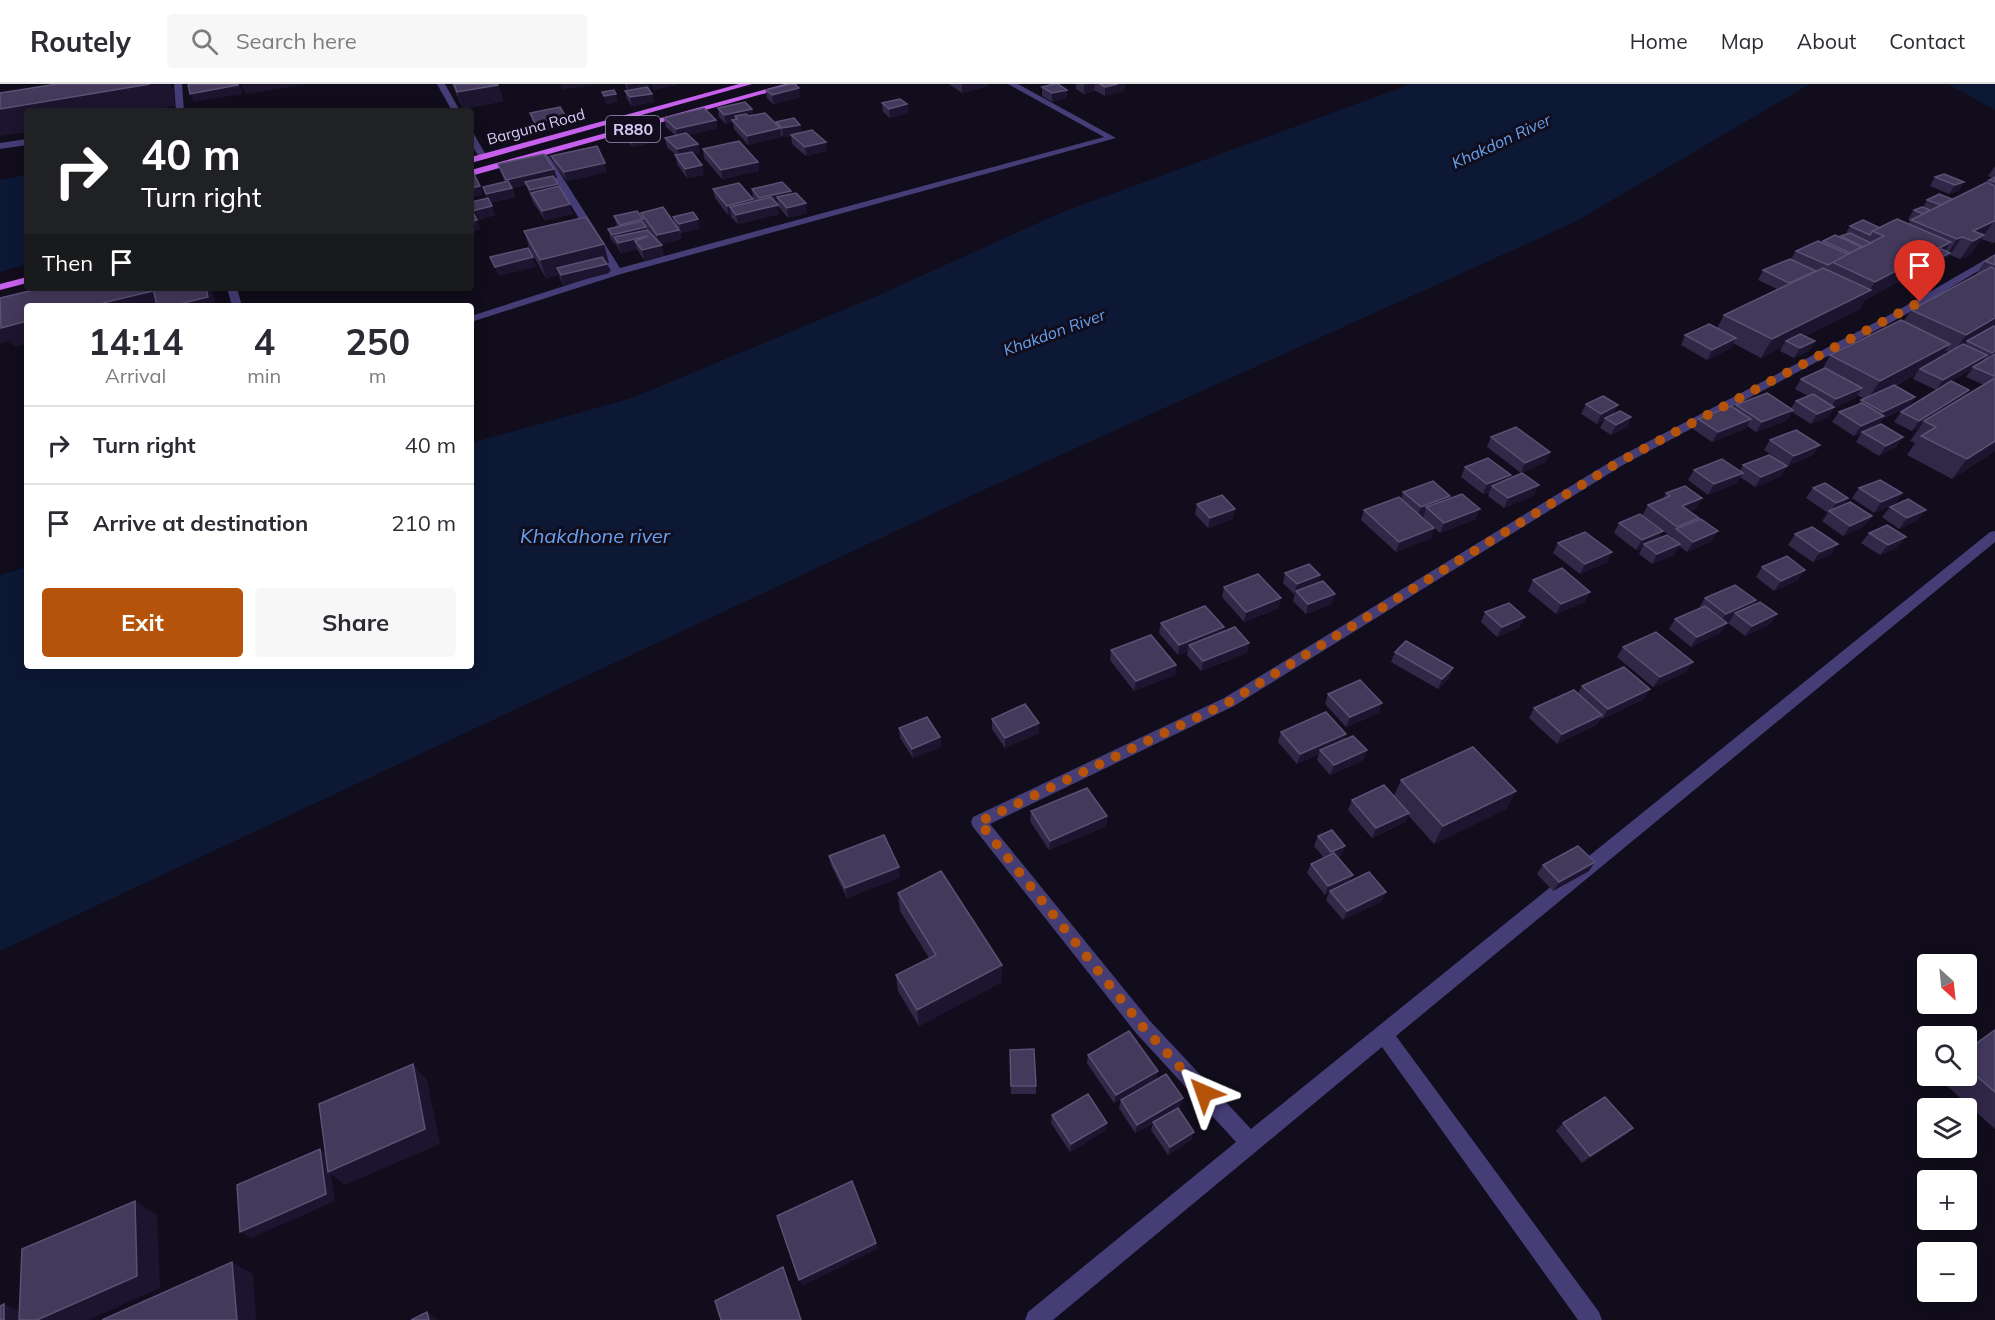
<!DOCTYPE html>
<meta charset="utf-8">
<style>
body{margin:0;font-family:Mulish,sans-serif;background:#f7f7f7;color:#2b2b33;height:100vh;display:flex;flex-direction:column;font-size:22px;white-space:nowrap}
*{box-sizing:border-box;margin:0}
p{font-size:20px;color:#7c7c81}
.icon{flex:none;width:33px;height:33px;fill:none;stroke:currentColor;stroke-width:2;stroke-linecap:round;stroke-linejoin:round}
.map{position:relative;flex:1;overflow:hidden}
.drawer{position:absolute;left:24px;top:219px;width:450px;height:366px;display:flex;flex-direction:column;background:#fff;border-radius:6px;box-shadow:0 3px 15px #0003}
.drawer>*{flex:none}
.hud{position:absolute;left:24px;top:24px;width:450px;height:183px;border-radius:6px;box-shadow:0 3px 15px #0003;background:#202124;color:#fff;overflow:hidden}
.needle{width:39px;rotate:153deg}
.tools{position:absolute;left:1917px;top:870px;display:grid;gap:12px}
.tools a{display:grid;place-items:center;width:60px;height:60px;border-radius:6px;background:#fff;box-shadow:0 3px 15px #0003;font-size:30px}
.pin{position:absolute;display:grid;place-items:center;width:51px;height:51px;color:#fff;margin:-62px -26px;border-radius:50% 50% 50% 0;rotate:-45deg;box-shadow:0 0 6px #0007}
.pin .icon{rotate:45deg}
.me{position:absolute;width:66px;margin:-33px;rotate:317deg;stroke-linejoin:round;filter:drop-shadow(0 0 4px #0008)}
.turn{display:flex;align-items:center;gap:21px;height:126px;padding:0 18px;font-size:27px}
.turn .icon{width:78px;height:78px;stroke-width:2.5}
.turn b{display:block;font-size:42px;line-height:51px}
.then{display:flex;align-items:center;height:57px;padding:0 18px;background:#0003;gap:12px;font-size:22px}
.eta{display:flex;justify-content:space-evenly;align-items:center;height:102px;text-align:center}
.eta b{font-size:36px;font-weight:700;line-height:42px}
.button{display:flex;gap:12px;margin-top:auto;padding:12px 18px}
.button a{flex:1;height:69px;border-radius:6px;background:#b45309;color:#fff;font-size:24px;font-weight:700;line-height:69px;text-align:center}
.button a+a{background:#f7f7f7;color:#2b2b33}
ul{padding:0;list-style:none}
li{display:flex;align-items:center;gap:18px;height:78px;padding:0 18px;border-top:2px solid #e1e1e2}
li div{flex:1}
li b{display:block;font-size:22px}
li em{font-style:normal}
header{display:flex;align-items:center;gap:36px;box-sizing:border-box;height:84px;padding:0 30px;background:#fff;border-bottom:2px solid #e1e1e2}
header strong{font-size:28px}
nav{display:flex;gap:33px;margin-inline-start:auto;font-size:21px}
.search{width:420px;height:54px;background:#f7f7f7;display:flex;align-items:center;gap:15px;box-sizing:border-box;padding:0 21px;border-radius:6px;color:#7c7c81;font-size:22px}
.map>svg:first-child{display:block}
.water{fill:#0d1835}
.lines{fill:none;stroke-linecap:round;stroke-linejoin:round}
.lane{fill:#453d76;fill-rule:evenodd}
.street{fill:#453d76;fill-rule:evenodd}
.primary{fill:#c860ee;fill-rule:evenodd}
.wall{fill:#312848;fill-rule:evenodd}
.shaded-wall{fill:#1d152f}
.building{fill:#43395b;stroke:#5a5174;stroke-width:1.5}
.route{stroke:#b45309;stroke-width:10;stroke-dasharray:0 18}
.labels{text-anchor:middle;stroke-width:6;stroke-linejoin:round;paint-order:stroke}
.far-street-label{font-size:15px;fill:#d7cefa;stroke:#110d1c}
.shield{fill:#110d1c;stroke:#9c94b7;stroke-width:1.5}
.shield-label{font-size:16px;font-weight:bold;fill:#d7cefa}
.far-water-label{font-size:16px;font-style:italic;fill:#66a2ef;stroke:#110d1c}
.water-label{font-size:20px;font-style:italic;fill:#66a2ef;stroke:#110d1c}
</style>
<header>
<strong>Routely</strong>
<div class="search"><svg class="icon" aria-label="search" viewBox="0 0 24 24"><circle cx="10" cy="10" r="6"/><path d="M15 15l6 6"/></svg>Search here</div>
<nav><a>Home</a><a>Map</a><a>About</a><a>Contact</a></nav>
</header>
<div class="map">
<svg width="1995" height="1236" viewBox="0 0 1995 1236">
<rect width="100%" height="100%" fill="#110d1c"/>
<g class="water">
<polygon points="1411,0 1810,0 1575,138 977,409 0,867 0,491 27,483 27,582 471,582 471,359 632,314 879,211 1060,129"/>
<polygon points="1948,0 1995,0 1995,26"/>
<polygon points="27,91 27,180 0,188 0,96"/>
</g>
<g class="lines">
<g class="lane">
<polygon points="174,0 182,0 184,27 176,27"/>
<polygon points="27,55 27,61 0,65 0,59"/>
</g>
<g class="street">
<polygon points="437,0 445,0 460,27 452,27"/>
<polygon points="1008,0 1018,0 1116,54 621,190 471,238 471,232 611,187 541,72 542,70 549,72 620,184 1104,53"/>
<polygon points="471,49 474,50 487,73 486,75 479,73 471,60"/>
<polygon points="1995,170 1995,177 1903,232 1623,381 1234,622 990,740 1150,937 1251,1045 1990,448 1995,447 1995,458 1396,952 1599,1228 1602,1236 1578,1236 1382,963 1053,1236 1025,1236 1028,1228 1236,1058 1136,949 973,743 971,738 973,733 1224,614 1615,375 1895,228"/>
<polygon points="227,204 237,204 242,222 232,222"/>
</g>
<g class="primary">
<polygon points="739,0 752,0 471,79 471,73"/>
<polygon points="785,0 798,0 471,92 471,86"/>
<polygon points="27,193 27,199 0,206 0,200"/>
</g>
</g>
<g class="wall">
<polygon points="452,0 498,0 503,17 463,25"/>
<polygon points="625,0 648,0 654,18 632,22 627,15 625,7 627,6"/>
<polygon points="949,0 988,0 988,2 962,9"/>
<polygon points="1076,0 1125,0 1124,7 1105,12 1094,6 1094,3 1094,7 1084,10 1076,5"/>
<polygon points="1042,3 1067,6 1066,14 1052,18 1042,12"/>
<polygon points="766,6 801,13 773,20 767,14"/>
<polygon points="882,19 907,20 908,29 890,34 883,28"/>
<polygon points="718,24 753,31 776,41 776,38 800,41 801,48 827,67 806,72 792,60 791,52 783,53 781,51 781,53 748,61 734,45 733,38 726,40 719,33"/>
<polygon points="530,29 568,42 538,48 533,38"/>
<polygon points="664,34 716,36 717,44 689,51 698,60 700,69 694,70 704,91 687,94 677,80 676,71 667,63 665,54 675,51 666,43"/>
<polygon points="622,45 655,48 657,57 633,63 624,53"/>
<polygon points="703,65 758,78 759,87 722,95 704,74"/>
<polygon points="551,72 607,88 567,97 554,81"/>
<polygon points="498,80 557,94 555,95 573,130 545,136 533,118 526,101 512,104 515,113 490,119 495,131 477,136 480,145 471,148 471,118 487,115 483,103 505,98 501,89"/>
<polygon points="1995,82 1995,158 1993,159 1981,155 1971,170 1960,175 1950,171 1947,173 1937,187 1927,193 1916,188 1865,216 1860,225 1805,252 1815,257 1809,267 1794,274 1780,267 1782,263 1761,274 1733,259 1731,264 1707,276 1681,261 1685,251 1717,244 1724,231 1777,205 1758,196 1763,186 1791,175 1796,167 1822,158 1823,157 1840,154 1845,151 1850,142 1880,144 1908,140 1910,137 1908,135 1914,126 1923,123 1927,116 1952,115 1987,99 1989,96 1993,94 1988,92"/>
<polygon points="1935,93 1964,98 1958,107 1949,110 1930,102"/>
<polygon points="713,105 753,115 753,118 755,117 753,114 752,105 791,110 807,129 788,134 778,122 778,119 777,120 779,130 738,140 731,133 731,130 728,131 715,114"/>
<polygon points="641,129 675,140 673,133 700,144 681,149 680,148 681,155 661,160 664,171 644,176 637,165 621,169 616,160 615,161 611,155 608,145 617,143 614,132 642,134"/>
<polygon points="524,147 609,179 607,179 609,189 563,201 559,191 546,194 530,166"/>
<path d="M1995 171V367L1952 395 1907 371 1915 359 1910 357 1920 343 1912 347 1894 338 1901 328 1969 306 1965 312 1984 301 1966 293 1972 285 1936 306 1913 295 1916 290 1895 302 1915 313 1908 323 1882 335 1878 342 1903 353 1896 363 1879 372 1856 358 1862 348H1864L1854 352 1832 338 1839 328 1858 321 1861 316 1864 315 1857 311 1855 314 1834 324 1828 333 1811 340 1792 328 1787 336 1756 348 1747 342 1745 345 1712 358 1693 345 1698 335 1734 324 1736 321 1791 324 1796 317 1808 312 1795 305 1801 295 1822 286 1830 271 1903 238 1911 226 1975 192 1985 177ZM1946 267 1949 268 1942 272Z"/>
<polygon points="1586,320 1614,329 1631,333 1627,343 1611,351 1600,344 1604,336 1597,340 1581,330"/>
<polygon points="1491,353 1550,368 1546,378 1521,389 1487,363"/>
<polygon points="1770,356 1813,371 1788,382 1764,366"/>
<polygon points="1743,381 1787,382 1781,392 1755,403 1740,393 1737,399 1708,411 1688,396 1694,386 1740,387"/>
<polygon points="1465,383 1510,394 1534,411 1504,424 1488,412 1489,408 1483,410 1461,393"/>
<polygon points="1813,404 1848,414 1843,421 1872,432 1864,442 1843,452 1822,437 1828,429 1806,414"/>
<polygon points="1859,404 1902,409 1895,420 1874,429 1852,414"/>
<polygon points="1403,408 1449,415 1476,435 1440,449 1423,433 1424,431 1420,432 1434,444 1431,454 1396,468 1361,436 1364,426 1401,415"/>
<polygon points="1666,409 1702,414 1696,424 1689,427 1699,434 1697,437 1712,457 1687,468 1679,462 1674,471 1652,480 1639,470 1642,464 1636,466 1614,449 1619,439 1660,454 1671,454 1672,453 1642,432 1648,421 1663,415"/>
<polygon points="1197,420 1233,435 1208,444 1195,430"/>
<polygon points="1890,423 1918,436 1899,445 1882,433"/>
<polygon points="1869,449 1898,463 1880,471 1861,459"/>
<polygon points="1795,450 1831,470 1813,478 1788,461"/>
<polygon points="1558,459 1607,478 1580,490 1553,469"/>
<polygon points="1762,483 1805,486 1798,496 1774,507 1756,493"/>
<polygon points="1285,489 1320,491 1318,499 1332,520 1306,530 1293,517 1295,510 1294,510 1283,499"/>
<polygon points="1533,496 1585,518 1556,530 1528,507"/>
<polygon points="1224,503 1279,524 1244,538 1222,513"/>
<polygon points="1705,514 1756,516 1753,521 1777,530 1770,540 1745,552 1728,539 1731,535 1725,538 1727,539 1720,549 1691,563 1669,545 1675,535 1699,524"/>
<polygon points="1485,528 1520,543 1497,553 1481,538"/>
<polygon points="1161,539 1223,548 1249,559 1247,569 1201,587 1187,571 1188,567 1178,571 1159,549"/>
<polygon points="1623,563 1693,578 1686,588 1653,603 1617,573"/>
<polygon points="1111,566 1176,581 1175,591 1134,607 1110,576"/>
<polygon points="1395,568 1449,594 1438,605 1391,578"/>
<polygon points="1582,602 1650,605 1644,615 1602,635 1601,634 1596,641 1557,660 1529,634 1534,624 1578,609"/>
<polygon points="1328,610 1379,629 1346,643 1325,620"/>
<polygon points="992,635 1039,639 1039,649 1005,664 992,645"/>
<polygon points="899,644 940,653 941,663 913,674 900,654"/>
<polygon points="1281,648 1346,650 1344,656 1367,666 1363,676 1330,691 1317,676 1319,670 1297,680 1278,658"/>
<polygon points="1401,696 1516,707 1506,725 1434,760 1408,731 1405,738 1372,754 1348,726 1352,716 1394,712"/>
<polygon points="1031,727 1107,732 1106,742 1049,766 1030,737"/>
<polygon points="1318,752 1342,771 1338,773 1350,797 1382,817 1343,836 1326,816 1329,809 1325,811 1307,789 1311,780 1324,774 1314,762"/>
<polygon points="829,772 900,793 847,814 831,781"/>
<polygon points="1543,781 1589,787 1553,807 1537,790"/>
<polygon points="898,809 1002,898 919,942 898,907 896,891 929,874 900,827"/>
<polygon points="1995,945 1995,1045 1936,992 1966,992 1966,966"/>
<polygon points="1088,971 1158,987 1156,995 1114,1019 1087,979"/>
<polygon points="1010,974 1036,1002 1036,1010 1011,1010"/>
<polygon points="1183,1014 1180,1022 1178,1024 1192,1055 1168,1071 1151,1046 1153,1039 1135,1049 1119,1024 1121,1016"/>
<polygon points="1052,1031 1106,1046 1070,1068 1051,1039"/>
<polygon points="1563,1039 1633,1044 1625,1051 1582,1079 1556,1047"/>
</g>
<g class="shaded-wall">
<polygon points="150,0 170,0 174,7 175,22 146,27 27,27 27,48 0,52 0,25"/>
<polygon points="237,0 239,0 242,10 194,18 190,10"/>
<polygon points="241,0 306,0 246,10"/>
<polygon points="560,0 598,0 562,6"/>
<polygon points="633,0 648,0 649,6 629,10 627,1"/>
<polygon points="652,0 677,0 677,1 653,6"/>
<polygon points="962,0 988,0 988,2 962,9"/>
<polygon points="1088,0 1095,0 1094,7 1084,10 1084,1"/>
<polygon points="1118,0 1125,0 1124,7 1105,12 1105,3"/>
<polygon points="498,1 503,17 463,25 457,8"/>
<polygon points="799,4 801,13 773,20 772,11"/>
<polygon points="1067,6 1066,14 1052,18 1052,9"/>
<polygon points="616,10 618,18 606,21 604,12"/>
<polygon points="652,10 654,18 632,22 630,13"/>
<polygon points="907,20 908,29 890,34 889,25"/>
<polygon points="752,25 754,34 737,35 735,32 736,38 732,36 733,38 726,40 724,31"/>
<polygon points="566,33 568,42 538,48 535,39"/>
<polygon points="716,36 717,44 677,54 676,45"/>
<polygon points="800,41 801,50 783,53 782,44"/>
<polygon points="780,44 781,53 748,61 747,52"/>
<polygon points="655,48 657,57 633,63 631,54"/>
<polygon points="826,58 827,67 806,72 805,63"/>
<polygon points="698,60 700,69 679,74 677,65"/>
<polygon points="758,78 759,87 722,95 721,86"/>
<polygon points="605,79 607,88 567,97 564,88"/>
<polygon points="702,81 704,91 687,94 685,85"/>
<polygon points="554,85 557,94 527,101 525,98 526,101 512,104 515,113 489,119 486,110 509,105 506,96"/>
<polygon points="1964,98 1958,107 1949,110 1955,101"/>
<polygon points="558,100 560,109 531,109 533,115 530,106"/>
<polygon points="480,102 483,111 471,114 471,104"/>
<polygon points="791,107 792,116 777,113 778,119 761,123 759,114"/>
<polygon points="753,115 755,125 730,123 731,130 728,131 727,122"/>
<polygon points="806,119 807,129 788,134 787,124"/>
<polygon points="570,120 573,130 545,136 542,127"/>
<polygon points="778,121 779,130 738,140 736,131"/>
<polygon points="492,122 495,131 475,136 472,127"/>
<polygon points="643,135 645,144 646,143 650,162 635,157 637,165 621,169 618,159 614,153 616,160 615,161 612,151 622,149 620,141"/>
<polygon points="698,135 700,144 681,149 679,140"/>
<polygon points="477,136 480,145 471,148 471,137"/>
<polygon points="1994,137 1971,170 1960,175 1973,157 1973,147"/>
<polygon points="679,146 681,155 659,161 657,151"/>
<polygon points="1962,153 1950,171 1947,173 1937,187 1927,193 1939,174 1939,164 1951,158 1941,173 1948,169 1957,155"/>
<polygon points="604,160 609,179 560,191 557,184 559,191 546,194 540,176"/>
<polygon points="662,161 664,171 644,176 642,166"/>
<polygon points="1928,170 1916,188 1865,216 1860,225 1791,259 1786,257 1782,263 1761,274 1772,255 1869,207 1875,198"/>
<polygon points="533,173 536,183 498,192 495,183"/>
<polygon points="607,180 609,189 563,201 561,191"/>
<polygon points="152,204 158,204 163,222 90,222"/>
<polygon points="206,204 212,204 216,222 171,222"/>
<polygon points="1995,234 1995,243 1967,257 1963,264 1952,270 1966,251"/>
<polygon points="0,235 27,237 27,260 14,263 9,255 9,257 0,259"/>
<polygon points="1736,254 1731,264 1707,276 1712,266"/>
<polygon points="1815,257 1809,267 1794,274 1800,264"/>
<polygon points="1950,260 1937,279 1920,285 1916,290 1867,316 1880,297"/>
<polygon points="1995,267 1995,272 1985,279 1992,269"/>
<polygon points="1987,271 1980,280 1973,283 1972,285 1936,306 1943,296"/>
<polygon points="1862,304 1855,314 1834,324 1828,333 1811,340 1817,330 1831,324 1836,315"/>
<polygon points="1969,306 1962,316 1924,337 1920,343 1912,347 1919,337"/>
<polygon points="1915,313 1908,323 1882,335 1877,342 1854,352 1861,342 1879,334 1883,328"/>
<polygon points="1618,321 1613,331 1605,334 1604,336 1597,340 1601,330"/>
<polygon points="1793,326 1787,336 1756,348 1762,338"/>
<polygon points="1631,333 1627,343 1611,351 1616,341"/>
<polygon points="1751,335 1745,345 1712,358 1718,348"/>
<polygon points="1903,353 1896,363 1879,372 1886,362"/>
<polygon points="1995,357 1995,367 1952,395 1967,375"/>
<polygon points="1820,361 1813,371 1788,382 1794,372"/>
<polygon points="1550,368 1546,378 1521,389 1525,379"/>
<polygon points="1787,382 1781,392 1755,403 1761,393"/>
<polygon points="1743,389 1737,399 1708,411 1714,400"/>
<polygon points="1511,391 1507,401 1492,402 1489,408 1483,410 1487,400"/>
<polygon points="1539,401 1534,411 1504,424 1508,414"/>
<polygon points="1902,409 1895,420 1874,429 1881,418"/>
<polygon points="1450,412 1447,422 1426,423 1424,431 1417,433 1421,423"/>
<polygon points="1702,414 1696,424 1677,432 1682,422"/>
<polygon points="1848,414 1841,424 1830,428 1836,419"/>
<polygon points="1235,425 1233,435 1208,444 1210,434"/>
<polygon points="1480,425 1476,435 1440,449 1444,439"/>
<polygon points="1926,426 1918,436 1899,445 1907,434"/>
<polygon points="1872,432 1864,442 1843,452 1850,442"/>
<polygon points="1699,434 1693,444 1676,445 1671,453 1677,443"/>
<polygon points="1434,444 1431,454 1396,468 1399,458"/>
<polygon points="1663,447 1658,457 1644,460 1642,464 1636,466 1642,456"/>
<polygon points="1718,447 1712,457 1687,468 1693,458"/>
<polygon points="1906,453 1898,463 1880,471 1888,461"/>
<polygon points="1680,460 1674,471 1652,480 1657,470"/>
<polygon points="1838,460 1831,470 1813,478 1820,468"/>
<polygon points="1612,468 1607,478 1580,490 1585,480"/>
<polygon points="1805,486 1798,496 1774,507 1781,497"/>
<polygon points="1320,491 1317,501 1296,507 1295,510 1294,510 1297,500"/>
<polygon points="1590,508 1585,518 1556,530 1561,520"/>
<polygon points="1335,510 1332,520 1306,530 1308,520"/>
<polygon points="1281,514 1279,524 1244,538 1246,528"/>
<polygon points="1756,516 1749,527 1735,529 1731,535 1719,540 1726,530"/>
<polygon points="1777,530 1770,540 1745,552 1752,542"/>
<polygon points="1525,533 1520,543 1497,553 1502,543"/>
<polygon points="1727,539 1720,549 1691,563 1697,553"/>
<polygon points="1224,543 1222,553 1189,561 1188,567 1178,571 1179,561"/>
<polygon points="1249,559 1247,569 1201,587 1203,577"/>
<polygon points="1693,578 1686,588 1653,603 1660,593"/>
<polygon points="1176,581 1175,591 1134,607 1136,597"/>
<polygon points="1453,584 1449,594 1438,605 1442,595"/>
<polygon points="1650,605 1644,615 1602,635 1608,625"/>
<polygon points="1382,619 1379,629 1346,643 1350,633"/>
<polygon points="1602,631 1596,641 1557,660 1562,650"/>
<polygon points="1039,639 1039,649 1005,664 1005,654"/>
<polygon points="1346,650 1342,660 1320,666 1319,670 1297,680 1300,670"/>
<polygon points="940,653 941,663 913,674 912,665"/>
<polygon points="1367,666 1363,676 1330,691 1334,681"/>
<polygon points="1516,707 1506,725 1434,760 1443,742"/>
<polygon points="1409,729 1405,738 1372,754 1376,744"/>
<polygon points="1107,732 1106,742 1049,766 1050,757"/>
<polygon points="1345,762 1342,771 1327,778 1331,768"/>
<polygon points="1595,778 1589,787 1553,807 1559,798"/>
<polygon points="899,783 900,793 847,814 845,804"/>
<polygon points="1353,791 1349,800 1330,807 1329,809 1325,811 1328,802"/>
<polygon points="1386,808 1382,817 1343,836 1347,827"/>
<polygon points="1002,881 1002,898 919,942 917,926"/>
<polygon points="413,980 427,996 440,1060 345,1101 331,1090 335,1117 251,1154 240,1148 320,1065 329,1072"/>
<polygon points="1158,987 1156,995 1114,1019 1116,1011"/>
<polygon points="1183,1014 1180,1022 1135,1049 1137,1041"/>
<polygon points="1107,1039 1106,1046 1070,1068 1071,1060"/>
<polygon points="1633,1044 1625,1051 1582,1079 1590,1072"/>
<polygon points="1194,1048 1192,1055 1168,1071 1170,1063"/>
<polygon points="135,1117 157,1131 160,1204 88,1236 37,1236"/>
<polygon points="876,1159 878,1165 802,1202 799,1196"/>
<polygon points="232,1178 253,1190 256,1236 237,1236"/>
<polygon points="783,1183 786,1190 802,1236 801,1236"/>
<polygon points="4,1220 18,1226 18,1236 4,1236"/>
<polygon points="427,1228 438,1236 429,1236"/>
</g>
<g class="building">
<polygon points="57,0 150,0 0,25 0,9"/>
<polygon points="188,0 237,0 238,1 190,10"/>
<polygon points="454,0 498,0 498,1 457,8"/>
<polygon points="790,0 794,0 799,4 772,11 766,6"/>
<polygon points="1054,0 1058,0 1067,6 1052,9 1042,3"/>
<polygon points="1100,0 1118,0 1105,3"/>
<polygon points="647,3 652,10 630,13 625,7"/>
<polygon points="614,6 616,10 604,12 602,8"/>
<polygon points="900,15 907,20 889,25 882,19"/>
<polygon points="745,18 752,25 724,31 718,24"/>
<polygon points="560,23 566,33 535,39 530,29"/>
<polygon points="704,24 716,36 676,45 664,34"/>
<polygon points="765,29 780,44 747,52 732,36 737,35 735,32 746,30 749,32"/>
<polygon points="794,34 800,41 782,44 776,38"/>
<polygon points="646,39 655,48 631,54 622,45"/>
<polygon points="812,46 826,58 805,63 791,51"/>
<polygon points="686,49 698,60 677,65 665,54"/>
<polygon points="739,57 758,78 721,86 703,65"/>
<polygon points="597,62 605,79 564,88 551,72"/>
<polygon points="692,68 702,81 685,85 675,71"/>
<polygon points="544,70 554,85 506,96 498,80"/>
<polygon points="471,90 474,90 480,102 471,104"/>
<polygon points="1944,90 1964,98 1955,101 1935,93"/>
<polygon points="553,92 558,100 530,106 525,98"/>
<polygon points="1995,93 1995,98 1989,96"/>
<polygon points="508,97 512,104 486,110 483,103"/>
<polygon points="782,98 791,107 759,114 752,105"/>
<polygon points="1987,98 1995,102 1995,137 1994,137 1973,147 1984,151 1973,157 1962,153 1957,155 1911,136"/>
<polygon points="739,99 753,115 727,122 713,105"/>
<polygon points="559,102 570,120 542,127 531,109"/>
<polygon points="796,109 806,119 787,124 777,113"/>
<polygon points="1939,110 1952,115 1941,121 1927,116"/>
<polygon points="771,113 778,121 736,131 730,123"/>
<polygon points="488,114 492,122 472,127 477,136 471,137 471,118"/>
<polygon points="663,123 679,146 657,151 641,129"/>
<polygon points="1922,123 1930,126 1923,130 1914,126"/>
<polygon points="637,127 643,135 620,141 614,132"/>
<polygon points="693,128 698,135 679,140 673,133"/>
<polygon points="586,133 604,160 540,176 524,147"/>
<polygon points="1897,135 1951,158 1939,164 1950,169 1939,174 1928,170 1875,198 1832,178 1884,152 1872,147"/>
<polygon points="1863,136 1880,144 1872,147 1870,151 1850,142"/>
<polygon points="642,137 646,143 612,151 608,145"/>
<polygon points="647,146 662,161 642,166 635,157 648,152 618,159 614,153"/>
<polygon points="1850,149 1871,159 1863,163 1841,152"/>
<polygon points="1835,151 1862,163 1850,169 1823,157"/>
<polygon points="1818,157 1848,170 1828,181 1796,167"/>
<polygon points="528,164 533,173 495,183 490,173"/>
<polygon points="1995,171 1995,181 1985,177"/>
<polygon points="602,173 607,180 561,191 557,184"/>
<polygon points="1790,175 1816,187 1789,199 1763,186"/>
<polygon points="1991,183 1995,185 1995,234 1966,251 1911,226"/>
<polygon points="1823,184 1871,206 1772,255 1724,231"/>
<polygon points="42,204 152,204 153,207 90,222 27,222 27,237 1,244 0,214"/>
<polygon points="153,204 206,204 208,213 171,222 157,222"/>
<polygon points="1901,236 1950,260 1880,297 1830,271"/>
<polygon points="1709,240 1736,254 1712,266 1685,251"/>
<polygon points="1994,242 1995,243 1995,267 1992,269 1967,257"/>
<polygon points="1800,250 1815,257 1800,264 1786,257"/>
<polygon points="1963,260 1987,271 1943,296 1920,285"/>
<polygon points="1995,270 1995,292 1994,292 1973,283"/>
<polygon points="1825,284 1862,304 1836,315 1801,295"/>
<polygon points="1995,294 1995,357 1967,375 1921,352 1936,343 1924,337"/>
<polygon points="1951,297 1969,306 1919,337 1901,328"/>
<polygon points="1894,301 1915,313 1883,328 1861,316"/>
<polygon points="1767,309 1793,326 1762,338 1736,321"/>
<polygon points="1813,310 1834,323 1817,330 1796,317"/>
<polygon points="1603,312 1618,321 1601,330 1586,320"/>
<polygon points="1862,319 1884,332 1861,342 1839,328"/>
<polygon points="1731,322 1751,335 1718,348 1698,335"/>
<polygon points="1620,327 1631,333 1616,341 1605,334"/>
<polygon points="1881,340 1903,353 1886,362 1862,348"/>
<polygon points="1516,343 1550,368 1525,379 1491,353"/>
<polygon points="1796,346 1820,361 1794,372 1770,356"/>
<polygon points="1769,371 1787,382 1761,393 1743,381"/>
<polygon points="1488,374 1511,391 1487,400 1465,383"/>
<polygon points="1722,375 1743,389 1714,400 1694,386"/>
<polygon points="1522,389 1539,401 1508,414 1492,402"/>
<polygon points="1880,396 1902,409 1881,418 1859,404"/>
<polygon points="1433,397 1450,412 1421,423 1403,408"/>
<polygon points="1825,399 1848,414 1836,419 1813,404"/>
<polygon points="1685,402 1702,414 1682,422 1699,434 1677,443 1648,421 1670,412 1666,409"/>
<polygon points="1462,410 1480,425 1444,439 1426,423"/>
<polygon points="1222,411 1235,425 1210,434 1197,420"/>
<polygon points="1399,413 1434,444 1399,458 1364,426"/>
<polygon points="1908,415 1926,426 1907,434 1890,423"/>
<polygon points="1850,418 1872,432 1850,442 1829,427"/>
<polygon points="1640,430 1663,447 1642,456 1619,439"/>
<polygon points="1701,435 1718,447 1693,458 1676,445"/>
<polygon points="1887,441 1906,453 1888,461 1869,449"/>
<polygon points="1812,443 1838,460 1820,468 1795,450"/>
<polygon points="1585,448 1612,468 1585,480 1558,459"/>
<polygon points="1667,451 1680,460 1657,470 1644,460"/>
<polygon points="1787,472 1805,486 1781,497 1762,483"/>
<polygon points="1309,480 1320,491 1297,500 1285,489"/>
<polygon points="1562,484 1590,508 1561,520 1533,496"/>
<polygon points="1258,490 1281,514 1246,528 1224,503"/>
<polygon points="1323,497 1335,510 1308,520 1296,507"/>
<polygon points="1735,501 1756,516 1726,530 1705,514"/>
<polygon points="1760,518 1777,530 1752,542 1735,529"/>
<polygon points="1509,519 1525,533 1502,543 1485,528"/>
<polygon points="1205,522 1224,543 1179,561 1161,539"/>
<polygon points="1705,522 1727,539 1697,553 1675,535"/>
<polygon points="1235,543 1249,559 1203,577 1189,561"/>
<polygon points="1656,548 1693,578 1660,593 1623,563"/>
<polygon points="1151,551 1176,581 1136,597 1111,566"/>
<polygon points="1406,557 1453,584 1442,595 1395,568"/>
<polygon points="1624,583 1650,605 1608,625 1582,602"/>
<polygon points="1360,596 1382,619 1350,633 1328,610"/>
<polygon points="1574,606 1602,631 1562,650 1534,624"/>
<polygon points="1025,620 1039,639 1005,654 992,635"/>
<polygon points="1326,628 1346,650 1300,670 1281,648"/>
<polygon points="927,633 940,653 912,665 899,644"/>
<polygon points="1353,652 1367,666 1334,681 1320,666"/>
<polygon points="1473,663 1516,707 1443,742 1401,696"/>
<polygon points="1384,701 1409,729 1376,744 1352,716"/>
<polygon points="1087,704 1107,732 1050,757 1031,727"/>
<polygon points="1332,746 1345,762 1331,768 1318,752"/>
<polygon points="884,751 899,783 845,804 829,772"/>
<polygon points="1578,762 1595,778 1559,798 1543,781"/>
<polygon points="1334,769 1353,791 1328,802 1311,780"/>
<polygon points="941,787 1002,881 917,926 896,891 936,871 898,809"/>
<polygon points="1369,788 1386,808 1347,827 1330,807"/>
<polygon points="1995,946 1995,1008 1966,983 1966,967"/>
<polygon points="1129,947 1158,987 1116,1011 1088,971"/>
<polygon points="1034,965 1036,1002 1011,1002 1010,966"/>
<polygon points="413,980 425,1045 328,1088 319,1020"/>
<polygon points="1166,990 1183,1014 1137,1041 1121,1016"/>
<polygon points="1088,1010 1107,1039 1071,1060 1052,1031"/>
<polygon points="1605,1013 1633,1044 1590,1072 1563,1039"/>
<polygon points="1178,1024 1194,1048 1170,1063 1153,1038"/>
<polygon points="320,1065 326,1110 240,1148 237,1101"/>
<polygon points="852,1097 876,1159 799,1196 777,1132"/>
<polygon points="135,1117 137,1192 37,1236 19,1236 22,1165"/>
<polygon points="232,1178 237,1236 102,1236"/>
<polygon points="783,1183 801,1236 721,1236 715,1217"/>
<polygon points="4,1220 4,1236 0,1236 0,1222"/>
<polygon points="427,1228 429,1236 411,1236"/>
</g>
<g class="lines">
<polyline class="route" points="1204,1009 1143,943 979,738 1229,618 1619,378 1920,218"/>
</g>
<g class="labels">
<g class="far-street-label">
<text transform="translate(536 43) rotate(-15)" y="5">Barguna Road</text>
</g>
<rect class="shield" x="606" y="32" width="54" height="26" rx="4.5"/>
<g class="shield-label">
<text x="633" y="51">R880</text>
</g>
<g class="far-water-label">
<text transform="translate(1501 57) rotate(-25)" y="6">Khakdon River</text>
<text transform="translate(1054 248) rotate(-20)" y="6">Khakdon River</text>
</g>
<g class="water-label">
<text x="595" y="459">Khakdhone river</text>
</g>
</g>
</svg>
<div class="tools">
<a><svg class="needle" viewBox="-14 -14 28 28"><path d="M0-13l5 13h-10z" fill="#e53935"/><path d="M0 13l5-13h-10z" fill="#7c7c81"/></svg></a>
<a><svg class="icon" aria-label="search" viewBox="0 0 24 24"><circle cx="10" cy="10" r="6"/><path d="M15 15l6 6"/></svg></a>
<a><svg class="icon" aria-label="layers" viewBox="0 0 24 24"><path d="M12 4l9 5-9 5-9-5zM3 14l9 5 9-5"/></svg></a>
<a>+</a>
<a>−</a>
</div>
<div class="pin" style="left:1920px;top:218px;background:#d93025"><svg class="icon" aria-label="arrive" viewBox="0 0 24 24"><path d="M6 21V4h12l-3 4 3 4H6"/></svg></div>
<svg class="me" style="left:1204px;top:1009px" viewBox="-20 -20 40 40"><path d="M0-17L14 15 0 8-14 15z" fill="#b45309" stroke="#fff" stroke-width="4"/></svg>
<div class="hud">
<div class="turn"><svg class="icon" aria-label="right" viewBox="0 0 24 24"><path d="M7 20v-9h11M14 6l5 5-5 5"/></svg><div><b>40 m</b>Turn right</div></div>
<div class="then">Then<svg class="icon" aria-label="arrive" viewBox="0 0 24 24"><path d="M6 21V4h12l-3 4 3 4H6"/></svg></div>
</div>
<section class="drawer">
<div class="eta">
<div><b>14:14</b><p>Arrival</p></div>
<div><b>4</b><p>min</p></div>
<div><b>250</b><p>m</p></div>
</div>
<ul>
<li><svg class="icon" aria-label="right" viewBox="0 0 24 24"><path d="M7 20v-9h11M14 6l5 5-5 5"/></svg><div><b>Turn right</b></div><em>40 m</em></li>
<li><svg class="icon" aria-label="arrive" viewBox="0 0 24 24"><path d="M6 21V4h12l-3 4 3 4H6"/></svg><div><b>Arrive at destination</b></div><em>210 m</em></li>
</ul>
<div class="button"><a>Exit</a><a>Share</a></div>
</section>
</div>
